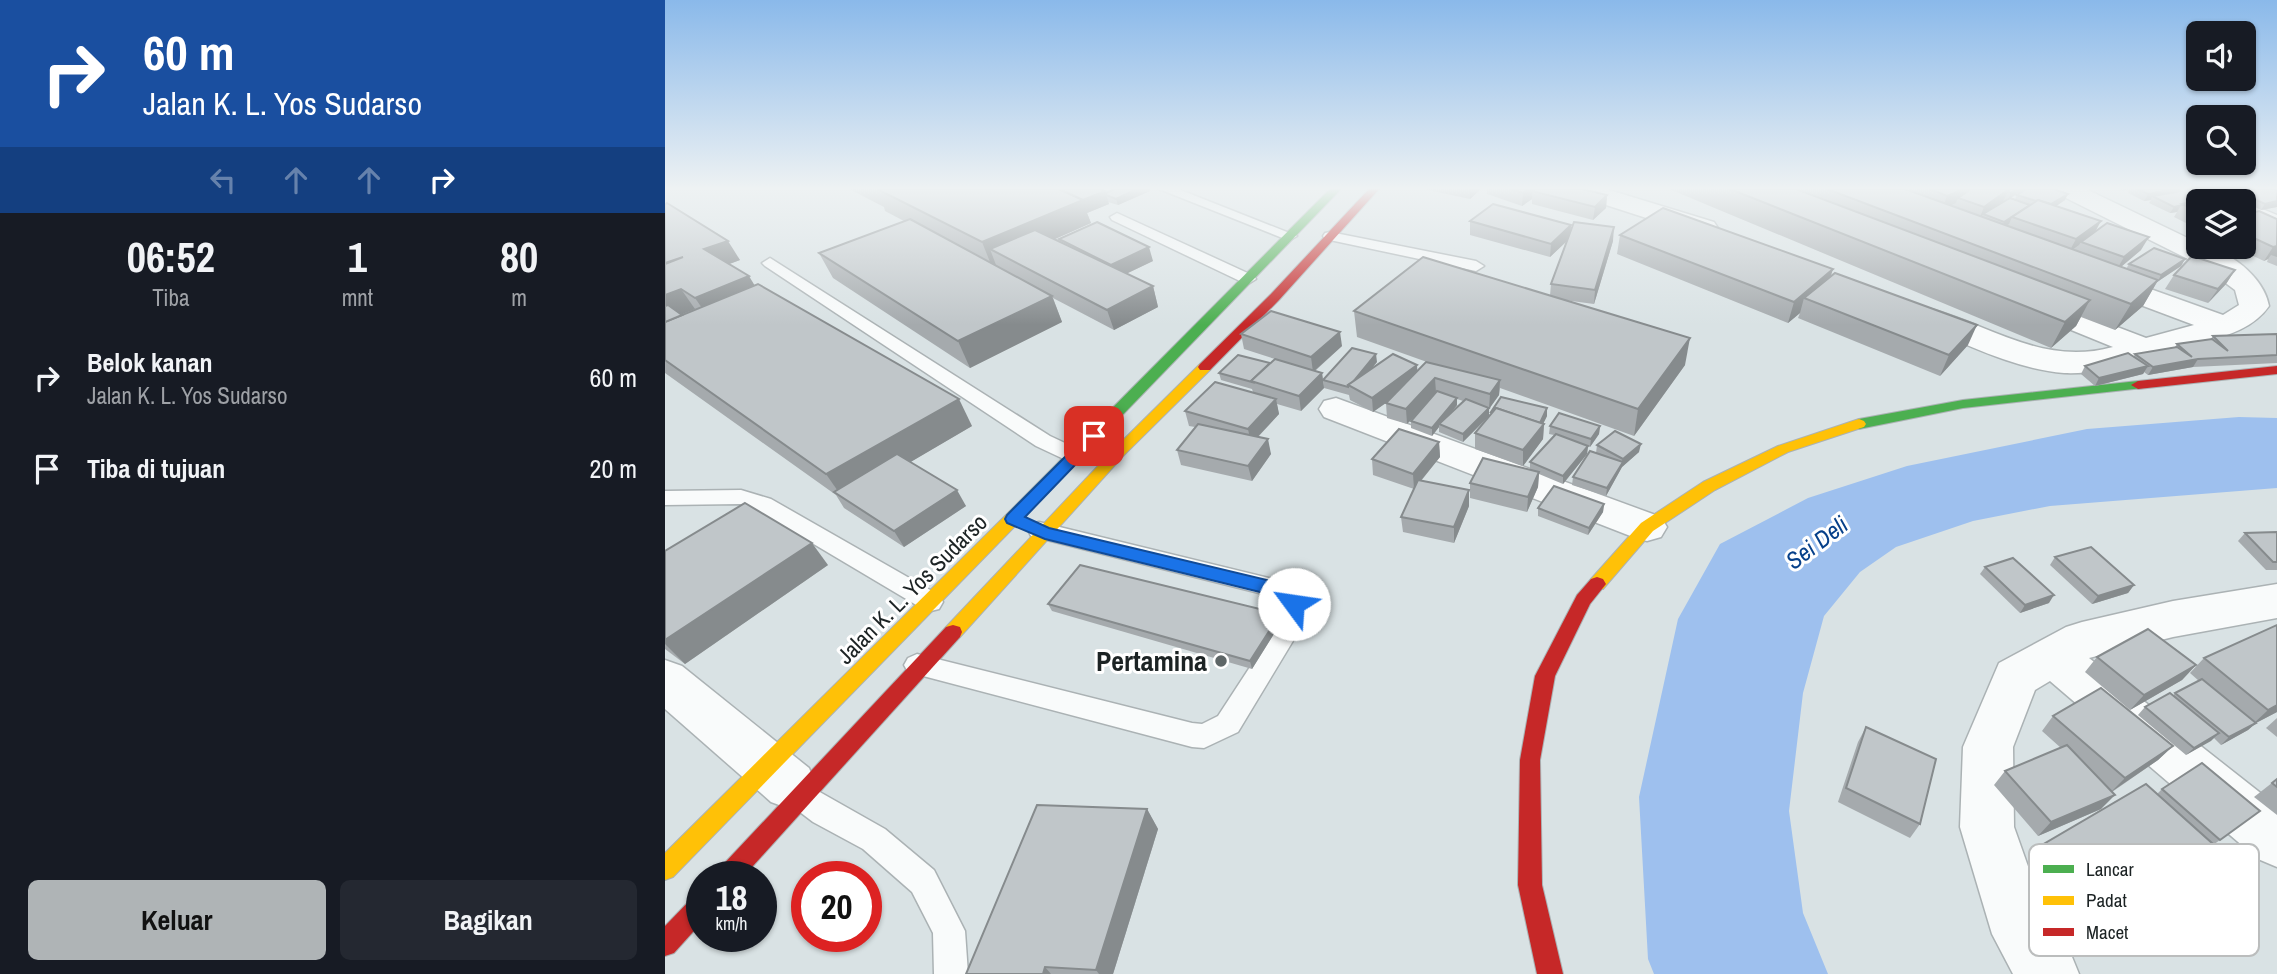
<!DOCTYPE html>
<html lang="id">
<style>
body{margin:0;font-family:"Archivo Narrow",sans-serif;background:#242831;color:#f1f3f6;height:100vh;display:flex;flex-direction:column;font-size:26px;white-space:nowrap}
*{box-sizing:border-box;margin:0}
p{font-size:23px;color:#9ea1a6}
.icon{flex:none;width:38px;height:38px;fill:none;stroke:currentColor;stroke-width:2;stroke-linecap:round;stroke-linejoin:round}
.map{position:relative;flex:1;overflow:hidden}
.side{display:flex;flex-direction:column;background:#171b24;width:665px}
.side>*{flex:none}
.top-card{background:#1a4fa0;color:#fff;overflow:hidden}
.fabs{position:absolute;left:1521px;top:21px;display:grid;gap:14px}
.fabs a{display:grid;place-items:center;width:70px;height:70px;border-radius:10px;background:#171b24;box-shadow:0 2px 5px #0004;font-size:35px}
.speed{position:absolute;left:21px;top:861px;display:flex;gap:14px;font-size:35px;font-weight:700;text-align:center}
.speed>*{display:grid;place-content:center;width:91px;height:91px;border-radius:50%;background:#171b24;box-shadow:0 2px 5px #0004;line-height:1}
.speed small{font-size:18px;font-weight:400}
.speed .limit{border:10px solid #d22;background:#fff;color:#111}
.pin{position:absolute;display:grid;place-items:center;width:60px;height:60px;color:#fff;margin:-30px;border-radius:14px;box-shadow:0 4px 10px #0006}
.me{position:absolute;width:77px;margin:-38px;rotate:301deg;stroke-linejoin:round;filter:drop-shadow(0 0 5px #0008)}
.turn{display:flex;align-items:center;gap:24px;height:147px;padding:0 28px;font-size:32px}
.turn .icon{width:91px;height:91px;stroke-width:2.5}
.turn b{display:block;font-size:49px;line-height:60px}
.lanes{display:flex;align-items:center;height:66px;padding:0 28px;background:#0003;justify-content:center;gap:35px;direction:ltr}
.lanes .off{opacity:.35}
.eta{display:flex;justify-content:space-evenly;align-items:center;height:119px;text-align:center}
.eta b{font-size:42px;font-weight:700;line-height:49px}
.cta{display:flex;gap:14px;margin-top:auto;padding:14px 28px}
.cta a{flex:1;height:80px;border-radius:10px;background:#afb4b6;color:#111;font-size:28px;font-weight:700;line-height:80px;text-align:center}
.cta a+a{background:#242831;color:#f1f3f6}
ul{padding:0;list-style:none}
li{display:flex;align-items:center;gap:21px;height:91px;padding:0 28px}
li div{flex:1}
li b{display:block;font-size:26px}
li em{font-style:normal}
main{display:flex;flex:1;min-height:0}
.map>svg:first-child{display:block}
.water{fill:#9ec0ee}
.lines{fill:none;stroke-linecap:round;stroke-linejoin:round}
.lane-casing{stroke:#abb2b4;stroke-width:3}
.street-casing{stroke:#abb2b4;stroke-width:3}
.fast-casing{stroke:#abb2b4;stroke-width:2}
.slow-casing{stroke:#abb2b4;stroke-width:2}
.jam-casing{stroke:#abb2b4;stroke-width:2}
.lane{fill:#f9fbfb;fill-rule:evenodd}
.street{fill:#f9fbfb;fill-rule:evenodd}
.fast{fill:#4caf50;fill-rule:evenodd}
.slow{fill:#ffc107;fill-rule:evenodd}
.jam{fill:#c62828;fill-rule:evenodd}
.wall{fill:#a5aaad;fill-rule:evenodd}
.shaded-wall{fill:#868b8d}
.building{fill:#c0c6c9;stroke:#868b8d;stroke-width:2}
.route{fill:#1a73e8;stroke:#114b97;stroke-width:2}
.poi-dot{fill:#5e6667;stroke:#fff;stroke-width:2.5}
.labels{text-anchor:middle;stroke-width:6;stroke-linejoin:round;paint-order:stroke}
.street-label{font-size:23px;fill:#1c2324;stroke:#fff}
.water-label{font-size:24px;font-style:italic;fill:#06408a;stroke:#fff}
.near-poi-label{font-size:28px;font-weight:bold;fill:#1c2324;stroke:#fff;text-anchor:end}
.key{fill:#fff;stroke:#bbbdbd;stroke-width:2}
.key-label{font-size:19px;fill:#1c2324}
</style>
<main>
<section class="side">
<div class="top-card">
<div class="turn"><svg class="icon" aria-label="right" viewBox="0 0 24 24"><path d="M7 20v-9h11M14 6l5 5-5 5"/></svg><div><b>60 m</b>Jalan K. L. Yos Sudarso</div></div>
<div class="lanes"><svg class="icon off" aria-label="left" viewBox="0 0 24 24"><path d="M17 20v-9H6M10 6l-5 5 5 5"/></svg><svg class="icon off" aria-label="ahead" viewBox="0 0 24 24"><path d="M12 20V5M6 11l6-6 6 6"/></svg><svg class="icon off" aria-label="ahead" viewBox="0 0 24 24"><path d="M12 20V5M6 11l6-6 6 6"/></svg><svg class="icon" aria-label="right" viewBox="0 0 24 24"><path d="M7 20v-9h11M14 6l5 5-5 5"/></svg></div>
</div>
<div class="eta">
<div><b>06:52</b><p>Tiba</p></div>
<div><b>1</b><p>mnt</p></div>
<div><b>80</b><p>m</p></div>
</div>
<ul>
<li><svg class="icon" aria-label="right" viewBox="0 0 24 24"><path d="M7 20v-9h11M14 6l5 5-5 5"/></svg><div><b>Belok kanan</b><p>Jalan K. L. Yos Sudarso</p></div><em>60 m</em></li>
<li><svg class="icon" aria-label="arrive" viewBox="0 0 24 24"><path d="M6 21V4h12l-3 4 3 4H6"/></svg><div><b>Tiba di tujuan</b></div><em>20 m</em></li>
</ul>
<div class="cta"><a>Keluar</a><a>Bagikan</a></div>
</section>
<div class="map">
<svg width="1612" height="974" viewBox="0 0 1612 974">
<rect width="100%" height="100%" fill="#d9e2e4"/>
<polygon class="water" points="1574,417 1612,418 1612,488 1385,506 1308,521 1231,547 1195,572 1159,616 1138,693 1124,811 1138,913 1163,974 989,974 983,959 974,797 1013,619 1055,544 1143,498 1242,466 1422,429"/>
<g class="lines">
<defs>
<g id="lane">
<polygon points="494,189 513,189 632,236 625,240 620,239"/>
<polygon points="452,213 589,276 591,279 583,284 577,282 447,220 445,217"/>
<polygon points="665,232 811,261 819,266 811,271 660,239 658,236 660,233"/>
<polygon points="105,258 385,436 417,451 420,456 417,461 403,461 371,446 100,266 97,263"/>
<polygon points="76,490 106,499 274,595 278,602 274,609 266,611 258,609 90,509 75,504 0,505 0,491"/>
<polygon points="374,522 608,579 632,592 643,616 573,732 539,748 527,747 243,672 239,665 243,658 252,654 527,723 537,724 553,716 619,615 615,606 602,595 366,536 363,530 366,524"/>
<polygon points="137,782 220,829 269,870 300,931 303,974 269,974 268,933 247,892 198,849 148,822 127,806 123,796 127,786"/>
</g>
<g id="street">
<polygon points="904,189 941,189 1049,222 1053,228 1049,234 1040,236 1031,234 907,194"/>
<path d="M1390 189H1421L1533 243V247C1562 247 1599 277 1604 306 1586 332 1554 337 1525 346 1485 357 1441 375 1399 373 1347 369 1296 341 1247 322L1243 316 1247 310 1258 307C1324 323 1376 367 1448 347L1352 308 1348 302 1352 296 1363 293 1481 338 1529 325 1425 286 1421 280 1425 274 1435 271 1558 315 1574 305 1570 290 1539 267 1393 194Z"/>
<path d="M1523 189C1540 189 1563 185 1574 201 1557 202 1534 205 1523 189Z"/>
<polygon points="1578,201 1612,215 1612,233 1578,219"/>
<polygon points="671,398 996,517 1002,527 996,537 982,541 968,537 659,417 654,409 659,401"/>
<polygon points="1612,584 1612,618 1508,637 1424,658 1612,806 1612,867 1593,859 1385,681 1370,690 1348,747 1349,827 1381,917 1405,952 1414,974 1348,974 1327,934 1295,827 1298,747 1334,663 1401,627 1417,622 1508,601"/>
<polygon points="0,660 17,666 144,768 151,785 144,802 125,809 106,802 0,709"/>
</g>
<g id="fast">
<polygon points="665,189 676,189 356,520 344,520 342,516 344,512"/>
<polygon points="1473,381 1480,385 1478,388 1298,408 1194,429 1187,424 1194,419 1298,400"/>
</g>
<g id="slow">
<polygon points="540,363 545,364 547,367 545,370 459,455 295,637 288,639 281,637 279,632 281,627 449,449 535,364"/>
<polygon points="1194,419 1199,421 1201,424 1199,427 1123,452 1050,490 988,531 938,589 926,589 923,584 926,579 976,523 1038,482 1113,446"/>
<polygon points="350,510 356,512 358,516 356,520 8,877 0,880 0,853 344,512"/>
</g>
<g id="jam">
<polygon points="704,189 714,189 614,300 545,370 535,370 533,367 535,364 606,294"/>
<polygon points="1612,366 1612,374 1473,389 1466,385 1473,381"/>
<polygon points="932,577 938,579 941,584 925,604 890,676 875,760 877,885 898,974 872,974 853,885 855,760 870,676 912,595 926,579"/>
<polygon points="288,625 295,627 297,632 295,637 78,877 51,877 54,869 281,627"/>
<polygon points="37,892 37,922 9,953 0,956 0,926 29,896"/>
</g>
</defs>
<use href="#lane" class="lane-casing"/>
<use href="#street" class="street-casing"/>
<use href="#fast" class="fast-casing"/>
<use href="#slow" class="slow-casing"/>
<use href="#jam" class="jam-casing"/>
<use href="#lane" class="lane"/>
<use href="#street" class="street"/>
<use href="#fast" class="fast"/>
<use href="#slow" class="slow"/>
<use href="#jam" class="jam"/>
</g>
<g class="wall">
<polygon points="184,189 436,189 441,193 450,189 485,189 485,191 453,205 443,202 444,204 422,213 426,223 390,239 394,241 394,239 488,261 461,274 488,286 493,307 449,330 388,298 397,322 305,368 168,278 154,253 239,221 220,211 219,207"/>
<polygon points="758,189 816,189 805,199"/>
<polygon points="822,189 917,189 942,195 941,208 928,220 867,204 867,199 857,206 822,194"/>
<polygon points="1004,189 1360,189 1346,198 1350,199 1352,195 1400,200 1391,206 1430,231 1476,250 1456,267 1461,269 1464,264 1520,259 1516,266 1492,282 1478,306 1450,330 1416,317 1411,326 1386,348"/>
<polygon points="1455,189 1515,189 1514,191 1533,201 1533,229 1509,217 1512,212 1505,213 1484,203 1486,200 1479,201 1463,193 1464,190 1459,191"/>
<polygon points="1555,189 1612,189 1612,207 1596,210 1578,201 1564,196 1566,194"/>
<polygon points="0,204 75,260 64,264 89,285 307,426 245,462 301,506 239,547 179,508 171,495 0,373"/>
<polygon points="1578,208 1583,210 1581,214 1612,219 1612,266 1602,262 1603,259 1599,261 1569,247 1578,247"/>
<path d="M805 221 906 225V230L948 241 929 304 899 300 1020 365 969 436 835 388 834 395 824 409V416L798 442 774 432V427L767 436 746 428V421L759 406 742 424 722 418 721 403 708 412 685 400 684 395 659 388 658 380 712 362 705 370 752 365V371L762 362 692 337 689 311 885 296 886 284 901 242 885 257 805 235ZM792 399 798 401 786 413 792 405Z"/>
<polygon points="955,235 1166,276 1303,345 1275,376 1133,318 1135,313 1123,323 952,254"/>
<polygon points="1570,270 1561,284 1543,303 1500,289 1509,275"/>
<polygon points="576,334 677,346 650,371 657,373 659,388 636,411 612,404 614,414 593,437 606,454 587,481 516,465 512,450 530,427 524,426 520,411 588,392 587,389 556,380 554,373 605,363 610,359 579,349"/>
<polygon points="1612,334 1612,363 1528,367 1483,375 1479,372 1478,374 1430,386 1416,374 1420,366 1469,356 1470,354 1510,347 1512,344 1545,340 1548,336"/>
<polygon points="826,412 882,416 878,424 879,424 878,439 858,466 810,449 810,433 826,414"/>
<polygon points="885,426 935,426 934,434 925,447 919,445 923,446 922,454 898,484 874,474 873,487 862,512 805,498 805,483 865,470 865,462 889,435 884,434"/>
<polygon points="774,442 775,457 756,481 804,490 804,506 789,543 738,532 736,517 749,489 708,475 707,459"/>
<polygon points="932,445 974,452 957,467 941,496 907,485 908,477 931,453"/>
<polygon points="939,504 938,512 923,535 873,516 873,508"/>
<polygon points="1612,532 1612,570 1601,570 1573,541 1580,533"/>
<polygon points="0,551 163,565 20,664 0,649"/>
<polygon points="1390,557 1469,585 1463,593 1427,604 1385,565"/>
<polygon points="1320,567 1384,603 1355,613 1315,574"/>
<polygon points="383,604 617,621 587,669 387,611"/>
<polygon points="1432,657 1531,665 1517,680 1465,710 1420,672"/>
<polygon points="1539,658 1612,712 1591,723 1583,730 1556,745 1549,738 1521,755 1473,715 1480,707 1508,696 1510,693 1534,681 1525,673"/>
<polygon points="1388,716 1508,746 1493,760 1447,792 1436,809 1373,836 1329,785 1340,771 1396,748 1377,731"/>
<polygon points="1612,718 1612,737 1601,728"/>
<polygon points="1201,727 1255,824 1245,838 1173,802 1193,742"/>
<polygon points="1612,779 1612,815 1589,797"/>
<polygon points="1497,789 1595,811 1537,853 1427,925 1364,859 1377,845 1492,794"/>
<polygon points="482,809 493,829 448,974 301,974"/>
</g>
<g class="shaded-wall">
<polygon points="472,189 485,189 485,191 453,205 451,199"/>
<polygon points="805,189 816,189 805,199"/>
<polygon points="863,189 880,189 867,191 867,199 857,206 858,193"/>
<polygon points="1299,189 1313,189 1293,198 1291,203 1277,209 1282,196"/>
<polygon points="1344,189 1338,202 1318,214 1316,218 1314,220 1319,207"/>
<polygon points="1352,189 1360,189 1343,199 1346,193"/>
<polygon points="1510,189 1515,189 1512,194 1487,196 1486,200 1479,201 1483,194"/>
<polygon points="440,191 444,204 422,213 426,223 345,259 325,249 331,265 327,267 317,242"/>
<polygon points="1403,194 1400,200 1381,213 1384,206"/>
<polygon points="942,195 941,208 928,220 930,207"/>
<polygon points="1612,201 1612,207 1596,210 1600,204"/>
<polygon points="1516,205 1512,212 1505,213 1509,207"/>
<polygon points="1347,217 1344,224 1336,229 1339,222"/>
<polygon points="1436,221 1429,234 1416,242 1414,245 1404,252 1411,239"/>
<polygon points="906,225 905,238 885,257 886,244"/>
<polygon points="949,227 948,241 929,304 930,290"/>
<polygon points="1484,237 1476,250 1451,271 1459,257"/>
<polygon points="63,241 75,260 51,269 39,249"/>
<polygon points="1612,246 1612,257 1606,255 1603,259 1599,261 1608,247"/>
<polygon points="484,247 488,261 450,279 446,265"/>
<polygon points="1520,259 1516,266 1492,282 1478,306 1450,330 1466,304 1493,281 1496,275"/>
<polygon points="1168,269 1162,289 1139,298 1135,313 1123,323 1129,302"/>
<polygon points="1570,270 1561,284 1543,303 1553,289"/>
<polygon points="84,276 96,296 44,318 30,298"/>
<polygon points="488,286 493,307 449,330 442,310"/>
<polygon points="16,289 30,309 0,321 0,295"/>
<polygon points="387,296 397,322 305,368 293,341"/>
<polygon points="1425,300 1411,326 1386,348 1400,322"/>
<polygon points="1312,325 1303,345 1275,376 1284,355"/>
<polygon points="675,332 677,346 648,372 646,357"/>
<polygon points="1025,338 1020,365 969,436 973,409"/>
<polygon points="711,354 712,362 690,388 685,386"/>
<polygon points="1533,359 1528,367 1483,375 1488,367"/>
<polygon points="752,365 753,380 708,412 707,398"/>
<polygon points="1483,366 1478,374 1430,386 1434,378"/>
<polygon points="657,373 659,388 636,411 634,396"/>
<polygon points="770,378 771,393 742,424 741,409"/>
<polygon points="835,380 834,395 824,409 825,394"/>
<polygon points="792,398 792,405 776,425 774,424 774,427 767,436 767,428"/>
<polygon points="294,399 307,426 181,500 177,497 161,474"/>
<polygon points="611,399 614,414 586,444 583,429"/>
<polygon points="824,408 824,416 798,442 798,434"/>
<polygon points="882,408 882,416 875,430 879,424 878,439 858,466 858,450"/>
<polygon points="935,426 934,434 925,447 926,439"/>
<polygon points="603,439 606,454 587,481 583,466"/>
<polygon points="774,442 775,457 749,489 748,474"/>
<polygon points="976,444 974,452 957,467 941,496 942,488 958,459"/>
<polygon points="923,446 922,454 898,484 898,476"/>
<polygon points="874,472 873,487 862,512 863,497"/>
<polygon points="292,490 301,506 239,547 229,531"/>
<polygon points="804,490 804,506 789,543 789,527"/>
<polygon points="939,504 938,512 923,535 924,528"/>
<polygon points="147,543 163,565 20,664 0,644 0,640"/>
<polygon points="1469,585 1463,593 1427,604 1433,596"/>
<polygon points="1389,595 1384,603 1355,613 1360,605"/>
<polygon points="615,614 617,621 587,669 585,661"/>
<polygon points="1531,665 1517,680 1465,710 1479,695"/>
<polygon points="1612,705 1612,712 1587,725 1603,710"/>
<polygon points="1591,723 1583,730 1556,745 1564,737"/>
<polygon points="1554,733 1546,741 1521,755 1529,748"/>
<polygon points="1508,746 1493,760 1446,792 1460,778"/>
<polygon points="1450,795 1436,809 1373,836 1386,822"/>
<polygon points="482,809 493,829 448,974 434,974 431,970"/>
<polygon points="1548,844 1531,858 1427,925 1443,913"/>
<polygon points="380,967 386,974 378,974"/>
</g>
<g class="building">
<polygon points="212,189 394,189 418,200 317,242"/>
<polygon points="394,189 436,189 440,191 418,200"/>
<polygon points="450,189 472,189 451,199 441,195 441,193"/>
<polygon points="846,189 863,189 858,193"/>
<polygon points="870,189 917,189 942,195 930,207 867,191"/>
<polygon points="1065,189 1131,189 1425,300 1400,322"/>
<polygon points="1162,189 1240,189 1493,280 1466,304"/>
<polygon points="1265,189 1299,189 1282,196"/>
<polygon points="1306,189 1344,189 1319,207 1293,198"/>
<polygon points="1343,189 1352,189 1346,193 1343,192 1344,189"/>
<polygon points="1361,189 1389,189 1403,194 1386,204 1373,200 1371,201 1352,195"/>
<polygon points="1472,189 1510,189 1483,194"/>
<polygon points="1568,189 1610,189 1612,190 1612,201 1600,204"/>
<polygon points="1522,190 1542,199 1509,207 1487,196"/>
<polygon points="1553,197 1563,201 1533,201 1533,212 1517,204"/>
<polygon points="1345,198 1365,205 1339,222 1318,214"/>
<polygon points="1373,200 1436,221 1411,239 1347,217"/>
<polygon points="2,203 63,241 39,249 84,276 30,298 16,289 0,295 0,264 18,257 0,263 0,204"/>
<polygon points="828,204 906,225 886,244 805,221"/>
<polygon points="998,208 1168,269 1129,302 955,235"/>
<polygon points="1594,211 1612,219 1612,246 1608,247 1578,233 1578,215"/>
<polygon points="245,219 387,296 293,341 154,253"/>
<polygon points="432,222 484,247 446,265 394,239"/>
<polygon points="909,222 949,227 930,290 886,284"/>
<polygon points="1442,223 1484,237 1459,257 1416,242"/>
<polygon points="370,230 488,286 442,310 325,249"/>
<polygon points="1489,248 1520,259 1496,275 1464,264"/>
<polygon points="1527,256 1570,270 1553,289 1509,275"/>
<polygon points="758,257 1025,338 973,409 689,311"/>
<polygon points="1170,273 1312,325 1284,355 1139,298"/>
<polygon points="93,284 294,399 161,474 0,360 0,322"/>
<polygon points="3,305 17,315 0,322 0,306"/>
<polygon points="606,311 675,332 646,357 576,334"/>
<polygon points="1612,334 1612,355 1533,359 1488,367 1470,354 1512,347 1527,357 1512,344 1547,339 1563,351 1548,336"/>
<polygon points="687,348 711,354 688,382 683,385 683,387 658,380"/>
<polygon points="1463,353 1483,366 1434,378 1420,366"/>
<polygon points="728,354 752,365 707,398 683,385"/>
<polygon points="573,355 605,363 586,381 587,382 554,373"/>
<polygon points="610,359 657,373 634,396 586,381"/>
<polygon points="761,362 835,380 825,394 770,378 741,409 721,403"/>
<polygon points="550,382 611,399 583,429 520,411"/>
<polygon points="772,391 792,398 767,428 746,421"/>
<polygon points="836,397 882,408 875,423 831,408 828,412 826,412"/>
<polygon points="801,399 824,408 798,434 774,424"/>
<polygon points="831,408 879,424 858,450 810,433"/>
<polygon points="894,413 935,426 926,439 885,426"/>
<polygon points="533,424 603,439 583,466 512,450"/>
<polygon points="734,429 774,442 748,474 707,459"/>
<polygon points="950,431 976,444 958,459 932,445"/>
<polygon points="891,434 923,446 898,476 865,462"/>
<polygon points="925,451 958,462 942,488 908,477"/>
<polygon points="232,454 292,490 229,531 169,492"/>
<polygon points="818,458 874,472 863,497 805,483"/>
<polygon points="753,480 804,490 789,527 736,517"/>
<polygon points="889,486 939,504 924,528 873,508"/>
<polygon points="80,503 147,543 0,640 0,551"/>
<polygon points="1612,532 1612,562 1608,562 1580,533"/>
<polygon points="1426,547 1469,585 1433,596 1390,557"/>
<polygon points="1348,558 1389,595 1360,605 1320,567"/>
<polygon points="415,565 615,614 585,661 383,604"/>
<polygon points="1612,625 1612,705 1603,710 1539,658"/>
<polygon points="1483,629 1531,665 1479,695 1432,657"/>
<polygon points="1537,679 1591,723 1564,737 1510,693"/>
<polygon points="1436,688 1508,746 1460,778 1388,716"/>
<polygon points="1505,693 1554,733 1529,748 1480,707"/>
<polygon points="1201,727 1271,759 1255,824 1181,788"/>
<polygon points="1402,745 1450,795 1386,822 1340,771"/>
<polygon points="1537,763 1595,811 1555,840 1497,789"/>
<polygon points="1612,779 1612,787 1607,783"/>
<polygon points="1481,784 1548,844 1443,913 1377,845"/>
<polygon points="372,805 482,809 431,970 380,967 378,974 301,974"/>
</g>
<linearGradient id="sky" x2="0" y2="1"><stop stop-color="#8ab9ea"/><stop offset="0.58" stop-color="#eef2f3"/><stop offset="1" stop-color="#eef2f3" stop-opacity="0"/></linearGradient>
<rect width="1612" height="325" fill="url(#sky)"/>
<path class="route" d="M429 432 434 433 437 436 434 440 360 517 384 528 614 583C625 588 632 593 638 604L635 609H622L614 599 603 594 380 539 342 523 340 519 342 515 424 433Z"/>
<circle class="poi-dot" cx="556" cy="661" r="7"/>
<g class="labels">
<g class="street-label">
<text transform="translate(247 589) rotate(-45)" y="8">Jalan K. L. Yos Sudarso</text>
</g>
<g class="water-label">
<text transform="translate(1152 543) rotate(-37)" y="8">Sei Deli</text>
</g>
<g class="near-poi-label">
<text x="542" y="671">Pertamina</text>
</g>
</g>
<rect x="1364" y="844" width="230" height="112" rx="10" class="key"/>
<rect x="1378" y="865" width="31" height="8" fill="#4caf50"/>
<rect x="1378" y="896" width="31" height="9" fill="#ffc107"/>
<rect x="1378" y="928" width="31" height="8" fill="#c62828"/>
<g class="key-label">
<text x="1421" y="876">Lancar</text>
<text x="1421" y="907">Padat</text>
<text x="1421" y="939">Macet</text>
</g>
</svg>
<div class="fabs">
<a><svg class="icon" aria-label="sound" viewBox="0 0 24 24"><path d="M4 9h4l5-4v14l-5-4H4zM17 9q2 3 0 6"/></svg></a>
<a><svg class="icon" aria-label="search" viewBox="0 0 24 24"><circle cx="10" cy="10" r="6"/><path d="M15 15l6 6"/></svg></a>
<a><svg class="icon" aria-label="layers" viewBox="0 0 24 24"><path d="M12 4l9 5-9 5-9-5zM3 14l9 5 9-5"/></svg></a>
</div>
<div class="speed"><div>18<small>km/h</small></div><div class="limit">20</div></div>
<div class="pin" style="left:429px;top:436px;background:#d93025"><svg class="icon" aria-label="arrive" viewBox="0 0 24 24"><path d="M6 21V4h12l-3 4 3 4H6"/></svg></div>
<svg class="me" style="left:629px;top:604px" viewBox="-20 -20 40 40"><circle r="19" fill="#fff"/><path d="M0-13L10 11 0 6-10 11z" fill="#1a73e8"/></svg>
</div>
</main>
